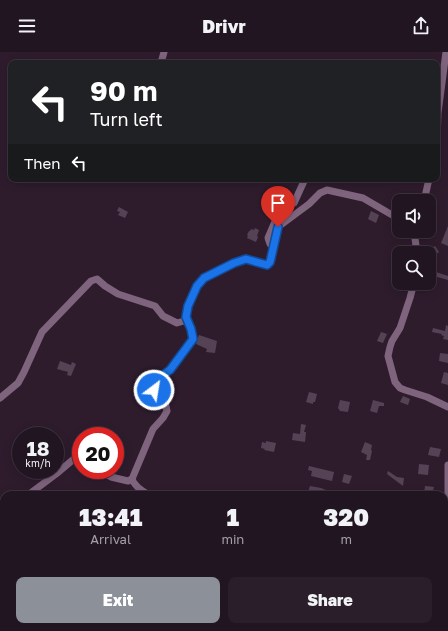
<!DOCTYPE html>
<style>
body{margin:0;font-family:"Golos Text",sans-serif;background:#2a1e2a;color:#f1f3f6;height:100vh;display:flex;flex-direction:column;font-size:15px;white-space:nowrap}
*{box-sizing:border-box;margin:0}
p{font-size:13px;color:#a29fa5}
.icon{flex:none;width:22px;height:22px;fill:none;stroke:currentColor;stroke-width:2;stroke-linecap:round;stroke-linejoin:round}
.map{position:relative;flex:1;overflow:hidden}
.side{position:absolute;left:0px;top:439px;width:448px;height:140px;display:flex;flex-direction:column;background:#221522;border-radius:12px 12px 0 0;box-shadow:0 2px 10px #0003,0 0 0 1px #3f3440}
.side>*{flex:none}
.top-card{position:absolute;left:8px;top:8px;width:432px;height:122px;border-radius:8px;box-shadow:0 2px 10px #0003,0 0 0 1px #3f3440;background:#202124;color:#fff;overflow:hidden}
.tools{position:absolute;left:392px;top:142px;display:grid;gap:8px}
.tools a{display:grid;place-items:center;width:44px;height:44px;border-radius:8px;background:#221522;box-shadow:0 2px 10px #0003,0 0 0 1px #3f3440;font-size:20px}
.speed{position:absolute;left:12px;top:375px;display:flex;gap:8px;font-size:20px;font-weight:700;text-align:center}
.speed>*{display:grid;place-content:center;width:52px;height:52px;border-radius:50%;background:#221522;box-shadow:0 2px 10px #0003,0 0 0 1px #3f3440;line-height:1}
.speed small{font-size:10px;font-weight:400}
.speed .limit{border:6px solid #d22;background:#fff;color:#111}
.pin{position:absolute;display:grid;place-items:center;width:34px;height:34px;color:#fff;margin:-41px -17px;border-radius:50% 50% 50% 0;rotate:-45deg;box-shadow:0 0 4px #0007}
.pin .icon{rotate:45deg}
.me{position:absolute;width:44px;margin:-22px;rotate:31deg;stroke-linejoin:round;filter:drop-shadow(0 0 3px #0008)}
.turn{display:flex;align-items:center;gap:14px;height:84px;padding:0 16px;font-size:18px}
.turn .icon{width:52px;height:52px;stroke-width:2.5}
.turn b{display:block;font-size:28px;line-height:34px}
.then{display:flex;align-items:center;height:38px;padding:0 16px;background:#0003;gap:8px;font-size:15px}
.eta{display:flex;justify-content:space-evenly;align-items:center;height:68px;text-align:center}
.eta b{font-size:24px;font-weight:800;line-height:28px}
.primary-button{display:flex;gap:8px;margin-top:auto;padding:8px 16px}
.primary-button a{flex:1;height:46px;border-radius:8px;background:#8c9099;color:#fff;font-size:16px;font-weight:800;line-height:46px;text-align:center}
.primary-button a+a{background:#2a1e2a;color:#f1f3f6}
header{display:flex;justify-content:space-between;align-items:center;height:52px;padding:0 16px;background:#221522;font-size:18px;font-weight:800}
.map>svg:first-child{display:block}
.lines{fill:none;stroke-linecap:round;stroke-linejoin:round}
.stream{stroke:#7c407a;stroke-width:1.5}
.building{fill:#564255}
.minor{stroke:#7f647e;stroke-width:7}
.route-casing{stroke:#114b97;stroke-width:10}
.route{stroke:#1a73e8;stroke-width:7}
</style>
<header><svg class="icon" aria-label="menu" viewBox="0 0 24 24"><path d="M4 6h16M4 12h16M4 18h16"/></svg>Drivr<svg class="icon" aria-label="share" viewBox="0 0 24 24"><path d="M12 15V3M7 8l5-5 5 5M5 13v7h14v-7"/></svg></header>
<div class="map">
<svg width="448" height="579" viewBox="0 0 448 579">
<rect width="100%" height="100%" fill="#2e1c2d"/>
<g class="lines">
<polyline class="stream" points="200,579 200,575"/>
</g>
<g class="building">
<polygon points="119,155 128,160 125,166 118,163 120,160 117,159"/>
<polygon points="371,159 379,163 376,171 368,167"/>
<polygon points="448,174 448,194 441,191"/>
<polygon points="255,176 259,178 257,184 258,185 256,190 247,186 248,184 247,183 249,179 250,179 251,177 254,178"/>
<polygon points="435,194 439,200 434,204 430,197"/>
<polygon points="433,219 448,224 448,228 430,223 431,220 432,220"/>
<polygon points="446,273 448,274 448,288 443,287 444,284 441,283 442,282 432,280 433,276 445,279"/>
<polygon points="381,280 387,282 383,291 377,289"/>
<polygon points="199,283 217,289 215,301 206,300 207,297 196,292"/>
<polygon points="440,301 448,302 448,311 439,309"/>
<polygon points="60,309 71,313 72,310 76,312 71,324 67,323 68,320 57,317"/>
<polygon points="444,320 448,321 448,333 441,331"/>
<polygon points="309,340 317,342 315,350 313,350 313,352 306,350"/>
<polygon points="403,344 410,347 408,353 400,350"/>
<polygon points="340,348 350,350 348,360 340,359 338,356"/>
<polygon points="373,348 384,351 384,354 379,354 377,361 370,359"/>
<polygon points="301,372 306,373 304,380 306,380 305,390 292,388 293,381 300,382"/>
<polygon points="266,389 276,391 274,400 264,398 265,397 261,396 262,390 266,391"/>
<polygon points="365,390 372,393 371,398 372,399 370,408 366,408 367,403 361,400"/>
<polygon points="430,395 441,397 439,405 428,403"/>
<polygon points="419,412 429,413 428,423 418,422"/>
<polygon points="309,414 334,420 332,429 311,424 312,419 308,418"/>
<polygon points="388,419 397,425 404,426 403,434 387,422"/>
<polygon points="344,422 352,424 349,432 342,430"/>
<polygon points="310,434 321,436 326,438 324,443 310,443 308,440"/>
<polygon points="425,434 434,435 432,443 424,442"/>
</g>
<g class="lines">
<g class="minor">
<polyline points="161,11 164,0"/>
<polyline points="437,90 438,61 446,0"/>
<polyline points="424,149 429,127"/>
<polyline points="414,179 417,201"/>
<polyline points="274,194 270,192 268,186 277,165 285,154 294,151 305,127"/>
<polyline points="414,231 410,246 400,276 392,289 390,295 388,304 395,330 400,336 405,338 427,345 448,355"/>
<polyline points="0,346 18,331 24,320 42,280 91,229 97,227 105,234 118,242 155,254 163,264 177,271 184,269 187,267"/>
<polyline points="448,413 448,464"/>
<polyline points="98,418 111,425 128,429 132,427 153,377 163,366 167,359 166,354 155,338 154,333 157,327 171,318 193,287 191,277 186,265 188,254 197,234 204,226 234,211 247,207 267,213 270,210 271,206 278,175 309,152 320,141 327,138 363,146 399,167"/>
<path d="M132 427C134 434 142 439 149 443"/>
<polyline points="28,443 56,422 75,406 81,395"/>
<polyline points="0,502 4,503"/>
<polyline points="444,570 445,565 448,522"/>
<polyline points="111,579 111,575"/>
<polyline points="442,579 443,575"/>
</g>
</g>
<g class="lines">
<defs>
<polyline id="route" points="154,338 154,333 157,327 170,318 193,287 191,277 186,265 188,254 197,234 204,226 234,211 246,207 267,213 270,210 271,206 278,175"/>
</defs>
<use href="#route" class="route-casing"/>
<use href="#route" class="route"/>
</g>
</svg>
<div class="tools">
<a><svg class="icon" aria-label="sound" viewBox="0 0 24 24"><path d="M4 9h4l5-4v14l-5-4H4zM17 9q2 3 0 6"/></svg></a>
<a><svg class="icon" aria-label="search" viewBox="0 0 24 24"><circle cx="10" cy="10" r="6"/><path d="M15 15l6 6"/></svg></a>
</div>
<div class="speed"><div>18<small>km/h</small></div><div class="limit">20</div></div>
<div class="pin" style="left:278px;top:175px;background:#d93025"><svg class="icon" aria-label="arrive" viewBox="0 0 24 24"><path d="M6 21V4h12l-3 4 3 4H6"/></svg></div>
<svg class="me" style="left:154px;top:338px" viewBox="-20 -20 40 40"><circle r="17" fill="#1a73e8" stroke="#fff" stroke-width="3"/><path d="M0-11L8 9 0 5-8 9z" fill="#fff"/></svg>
<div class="top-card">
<div class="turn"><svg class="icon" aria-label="left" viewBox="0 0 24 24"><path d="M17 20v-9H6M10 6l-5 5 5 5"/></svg><div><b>90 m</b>Turn left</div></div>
<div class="then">Then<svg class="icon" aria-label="left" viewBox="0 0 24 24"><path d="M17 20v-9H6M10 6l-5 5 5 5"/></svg></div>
</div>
<section class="side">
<div class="eta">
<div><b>13:41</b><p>Arrival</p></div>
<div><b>1</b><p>min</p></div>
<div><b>320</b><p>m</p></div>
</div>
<div class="primary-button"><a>Exit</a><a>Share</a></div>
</section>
</div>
